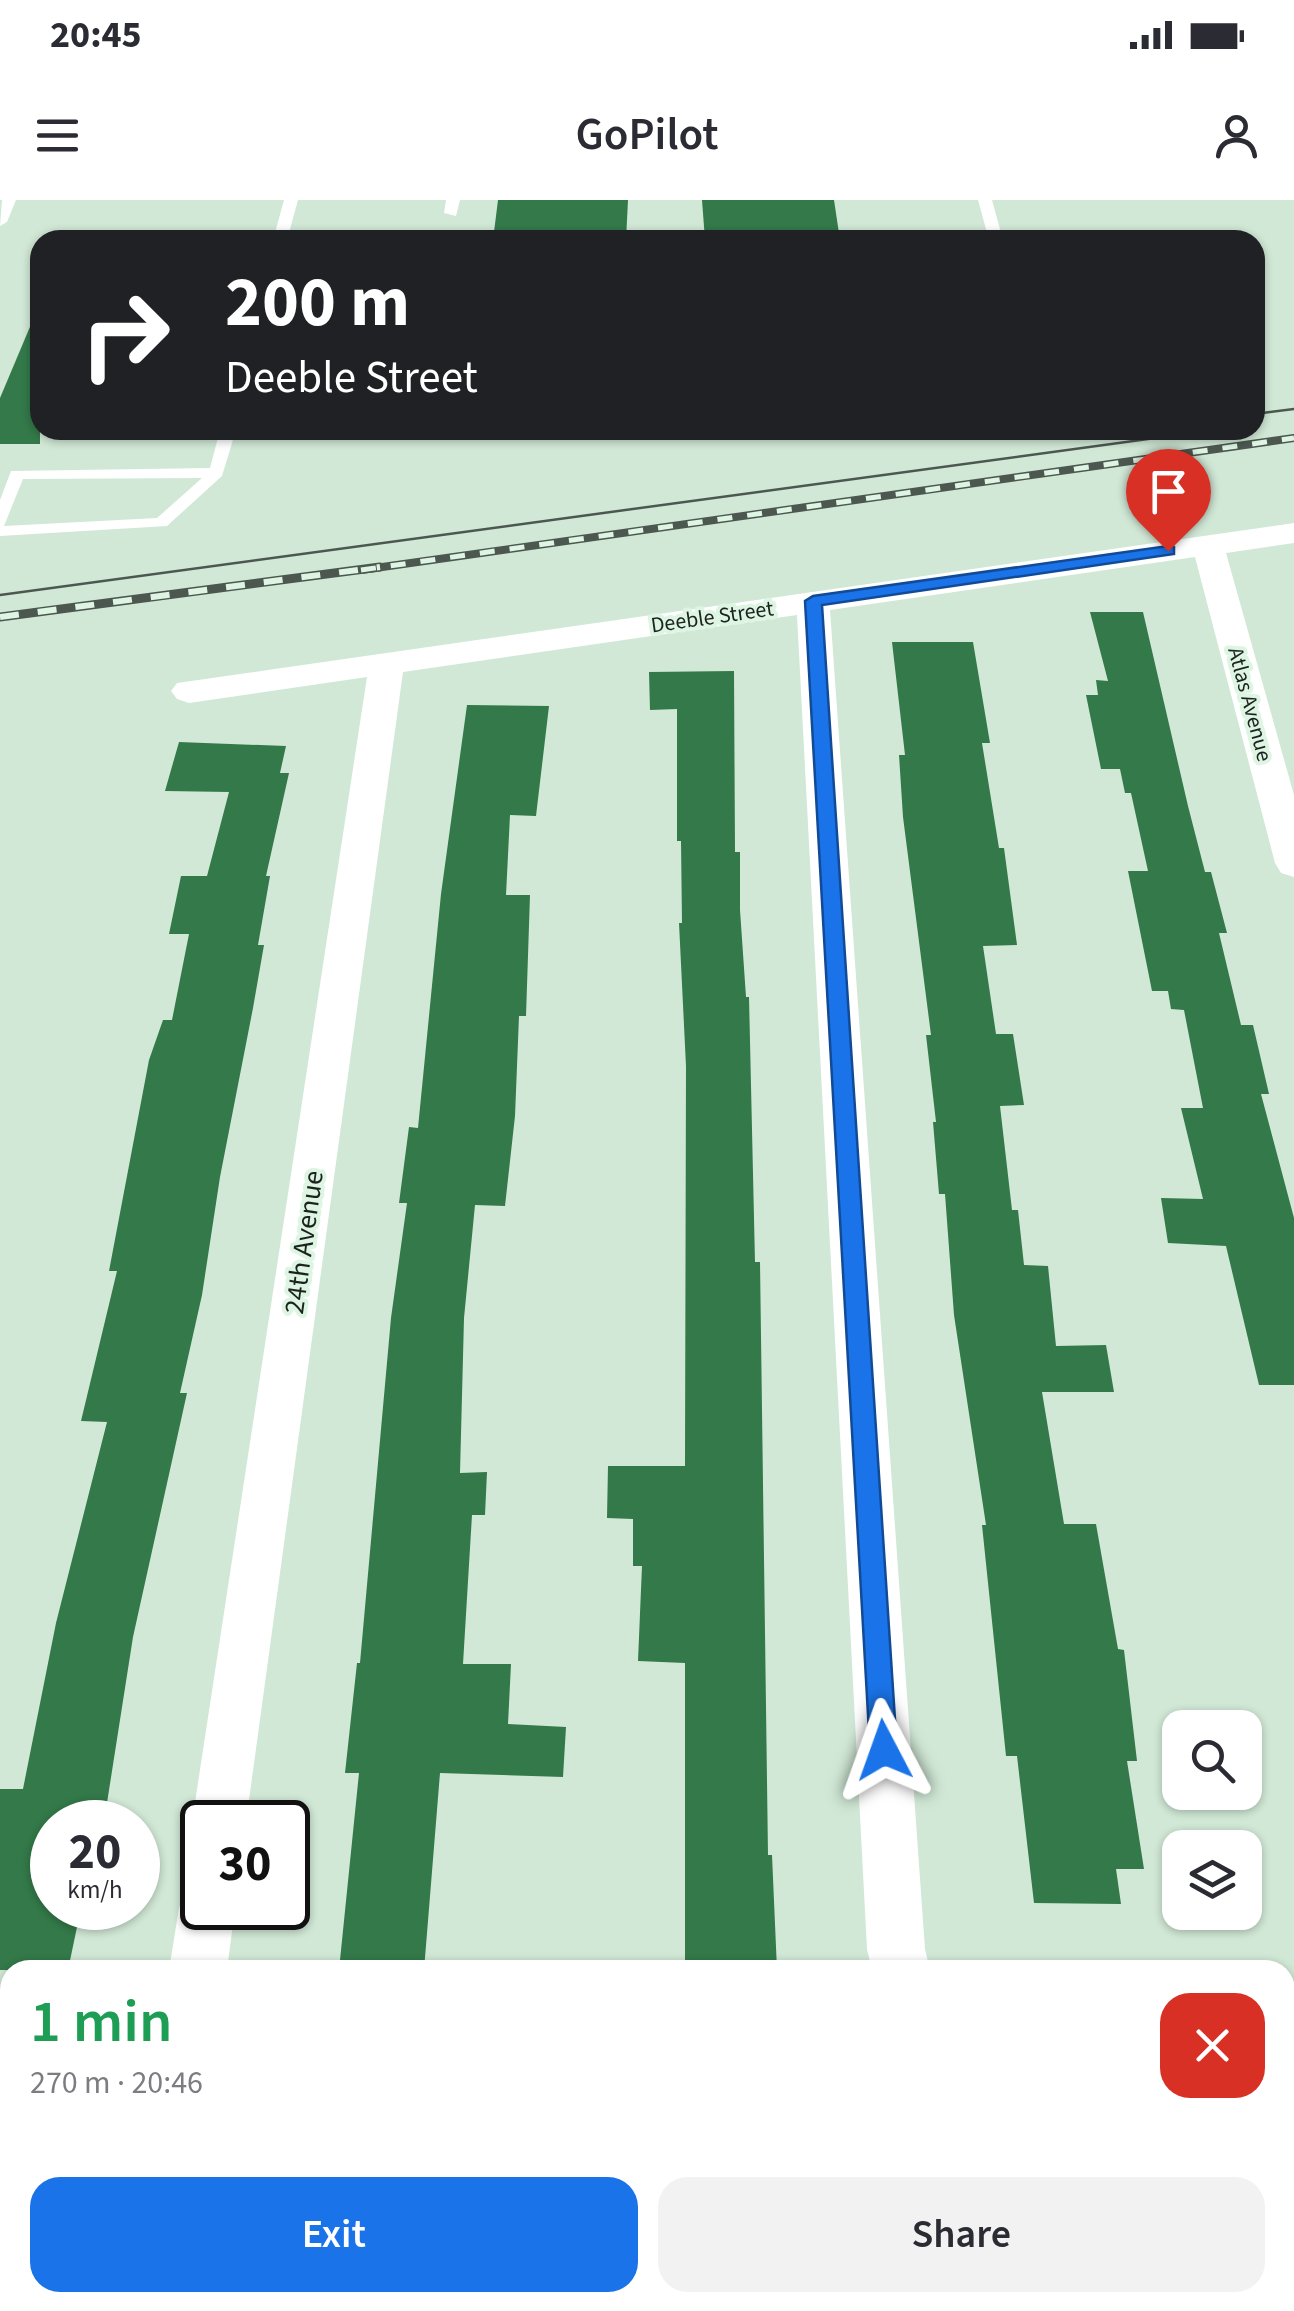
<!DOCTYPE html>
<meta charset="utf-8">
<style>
body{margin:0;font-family:"Source Sans 3",sans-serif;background:#f2f2f3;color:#2b2b33;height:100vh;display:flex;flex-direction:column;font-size:38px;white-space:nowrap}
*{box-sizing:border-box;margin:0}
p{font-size:32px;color:#7c7c81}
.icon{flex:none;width:55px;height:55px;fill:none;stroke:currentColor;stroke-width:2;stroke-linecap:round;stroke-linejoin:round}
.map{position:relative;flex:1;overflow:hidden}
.drawer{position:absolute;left:0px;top:1760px;width:1295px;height:352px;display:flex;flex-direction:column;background:#fff;border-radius:30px 30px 0 0;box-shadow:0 2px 8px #0004}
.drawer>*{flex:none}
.banner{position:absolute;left:30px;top:30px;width:1235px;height:210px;border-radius:30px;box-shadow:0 2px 8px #0004;background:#202124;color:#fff;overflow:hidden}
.fabs{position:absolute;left:1162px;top:1510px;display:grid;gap:20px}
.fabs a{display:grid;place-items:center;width:100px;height:100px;border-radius:20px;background:#fff;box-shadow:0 2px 8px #0004;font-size:50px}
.speed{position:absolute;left:30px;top:1600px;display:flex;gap:20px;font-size:50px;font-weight:700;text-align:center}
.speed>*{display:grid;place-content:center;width:130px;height:130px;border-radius:50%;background:#fff;box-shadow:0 2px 8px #0004;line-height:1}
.speed small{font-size:25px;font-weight:400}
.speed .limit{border:5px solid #111;border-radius:15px;background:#fff;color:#111}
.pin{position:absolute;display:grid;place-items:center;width:85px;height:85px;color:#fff;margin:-102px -42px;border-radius:50% 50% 50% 0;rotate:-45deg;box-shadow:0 0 10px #0007}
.pin .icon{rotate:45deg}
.me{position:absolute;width:110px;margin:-55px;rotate:356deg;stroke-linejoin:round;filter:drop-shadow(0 0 8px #0008)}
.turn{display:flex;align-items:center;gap:35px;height:210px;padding:0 30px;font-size:45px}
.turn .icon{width:130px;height:130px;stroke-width:2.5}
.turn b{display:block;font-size:70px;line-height:85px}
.round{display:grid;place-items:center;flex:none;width:105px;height:105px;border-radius:30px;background:#f2f2f3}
.head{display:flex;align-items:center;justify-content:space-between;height:170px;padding:0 30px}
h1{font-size:60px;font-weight:600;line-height:75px;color:#1e9e55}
.action{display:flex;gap:20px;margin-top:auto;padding:20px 30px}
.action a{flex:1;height:115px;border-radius:30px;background:#1a73e8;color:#fff;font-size:40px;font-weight:600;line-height:115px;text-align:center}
.action a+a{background:#f2f2f3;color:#2b2b33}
.status{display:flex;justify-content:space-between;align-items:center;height:70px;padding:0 50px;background:#fff;direction:ltr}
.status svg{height:28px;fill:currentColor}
header{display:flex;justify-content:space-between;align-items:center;height:130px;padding:0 30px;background:#fff;font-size:45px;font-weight:600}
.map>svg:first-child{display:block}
.building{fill:#337949}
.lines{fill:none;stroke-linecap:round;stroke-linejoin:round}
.lane{fill:#fff;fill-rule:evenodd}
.street{fill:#fff;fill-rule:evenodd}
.tram{stroke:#4c584f;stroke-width:2.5}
.rail-far1-casing{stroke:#4c584f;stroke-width:8}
.rail-casing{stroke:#4c584f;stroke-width:9}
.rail-far1{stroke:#def5e3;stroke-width:5;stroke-dasharray:15;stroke-linecap:butt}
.rail{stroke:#def5e3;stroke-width:6;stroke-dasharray:19;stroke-linecap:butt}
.route{fill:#1a73e8;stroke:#114b97;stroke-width:2.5}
.labels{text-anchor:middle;stroke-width:8;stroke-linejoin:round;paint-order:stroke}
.far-street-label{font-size:22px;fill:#1b231d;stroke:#def5e3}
.street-label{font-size:28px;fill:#1b231d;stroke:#def5e3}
</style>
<div class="status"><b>20:45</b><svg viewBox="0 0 49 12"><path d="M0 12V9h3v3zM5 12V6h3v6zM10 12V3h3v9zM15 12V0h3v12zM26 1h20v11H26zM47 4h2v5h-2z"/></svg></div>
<header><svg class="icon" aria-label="menu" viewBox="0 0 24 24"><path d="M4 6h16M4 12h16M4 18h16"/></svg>GoPilot<svg class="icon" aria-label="person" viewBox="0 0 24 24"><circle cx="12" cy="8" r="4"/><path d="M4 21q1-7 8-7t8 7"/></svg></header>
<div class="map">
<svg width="1294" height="2111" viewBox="0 0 1294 2111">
<rect width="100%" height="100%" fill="#d1e8d6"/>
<g class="building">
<polygon points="498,0 628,0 626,40 493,40"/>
<polygon points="702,0 834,0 840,40 705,40"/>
<polygon points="40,103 40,244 0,244 0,198"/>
<polygon points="1090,412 1143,412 1188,606 1205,672 1211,672 1227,733 1219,733 1241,825 1253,825 1269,894 1261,894 1294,1018 1294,1185 1259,1185 1226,1046 1168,1043 1161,998 1203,999 1181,908 1203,908 1184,810 1171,809 1168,791 1152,791 1128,671 1148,671 1131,593 1125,593 1120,569 1101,569 1086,495 1098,495 1096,480 1108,481"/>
<polygon points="892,442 973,442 990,543 982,543 999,648 1004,648 1017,745 983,746 996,834 1013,834 1024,905 1000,906 1012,1010 1018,1010 1024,1065 1048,1066 1056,1146 1106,1145 1114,1192 1042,1192 1064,1324 1096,1324 1118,1449 1124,1450 1137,1561 1127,1561 1144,1669 1116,1669 1121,1704 1034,1703 1017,1556 1006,1556 982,1325 986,1325 954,1115 945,994 939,994 933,922 936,922 926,835 931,835 903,617 899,555 905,555"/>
<polygon points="734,471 735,652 740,652 740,710 746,797 749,797 755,1062 760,1062 768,1655 772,1655 777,1770 685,1770 685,1463 638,1461 642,1366 633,1366 633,1319 607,1318 608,1266 685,1266 686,866 679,723 682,723 681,641 677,641 677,509 650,510 649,472"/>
<polygon points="467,505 549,506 536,616 510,615 506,695 530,695 526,816 519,816 515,916 505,1006 475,1005 464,1118 460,1273 487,1272 485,1315 472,1315 463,1464 511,1464 508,1524 566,1527 563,1577 440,1573 424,1770 339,1770 359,1573 345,1573 357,1463 360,1463 391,1118 407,1003 399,1003 409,927 418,928 441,694"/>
<polygon points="179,542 286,546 280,573 289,573 266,676 270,676 258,745 264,745 253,808 220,977 202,1095 180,1193 187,1193 133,1437 104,1622 52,1622 52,1708 81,1708 68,1770 0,1770 0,1589 23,1589 56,1423 107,1222 81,1221 117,1071 109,1071 149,860 163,820 172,820 189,734 169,734 181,676 207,676 229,592 165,591"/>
</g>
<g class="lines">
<g class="lane">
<polygon points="2,0 16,0 7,22 0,26"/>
<polygon points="284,0 298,0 287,40 273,40"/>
<polygon points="446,0 460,0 456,16 444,13"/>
<polygon points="978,0 992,0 1003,40 989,40"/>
<path d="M220 230H236L222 276 167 326 0 336V300L11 271 210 268ZM202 278 157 318 4 326 23 279Z"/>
</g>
<g class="street">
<polygon points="1294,323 1294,343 1226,353 1294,595 1294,677 1281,673 1275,663 1195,357 830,410 925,1749 930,1770 872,1770 867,1749 797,415 403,472 246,1622 202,1622 202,1643 200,1641 192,1622 367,477 189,503 177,499 171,491 177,483"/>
<polygon points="202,1682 202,1708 235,1708 227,1770 169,1770 179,1708 187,1688"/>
<rect x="1285" y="2034" width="9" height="62"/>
<rect x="118" y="2102" width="64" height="9"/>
</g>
<g class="tram">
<polyline points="1255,214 1294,209"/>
<polyline points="0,395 1214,230"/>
</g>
<defs>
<polyline id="rail-far1" points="361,370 1294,238"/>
<polyline id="rail" points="0,417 380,367"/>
</defs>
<use href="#rail-far1" class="rail-far1-casing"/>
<use href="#rail" class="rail-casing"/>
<use href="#rail-far1" class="rail-far1"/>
<use href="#rail" class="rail"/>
</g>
<polygon class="route" points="1168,346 1174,347 1174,354 822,405 897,1550 893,1560 884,1564 874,1560 870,1550 805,401 813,396"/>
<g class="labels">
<g class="far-street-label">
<text transform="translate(712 416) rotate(-8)" y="8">Deeble Street</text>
<text transform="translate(1251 504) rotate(75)" y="8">Atlas Avenue</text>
</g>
<g class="street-label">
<text transform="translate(303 1042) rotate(-82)" y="10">24th Avenue</text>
</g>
</g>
</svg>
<div class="fabs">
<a><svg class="icon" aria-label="search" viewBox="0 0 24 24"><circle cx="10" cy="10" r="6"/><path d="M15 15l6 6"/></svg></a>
<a><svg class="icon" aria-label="layers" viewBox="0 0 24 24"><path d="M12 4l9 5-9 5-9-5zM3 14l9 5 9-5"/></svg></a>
</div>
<div class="speed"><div>20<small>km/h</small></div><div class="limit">30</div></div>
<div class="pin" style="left:1168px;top:351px;background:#d93025"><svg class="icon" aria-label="arrive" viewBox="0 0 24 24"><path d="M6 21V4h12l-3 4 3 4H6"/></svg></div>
<svg class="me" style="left:884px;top:1550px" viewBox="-20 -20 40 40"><path d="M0-17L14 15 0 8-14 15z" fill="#1a73e8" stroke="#fff" stroke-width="4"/></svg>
<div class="banner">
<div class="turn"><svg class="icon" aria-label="right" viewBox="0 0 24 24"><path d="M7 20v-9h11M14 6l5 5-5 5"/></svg><div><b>200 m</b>Deeble Street</div></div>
</div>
<section class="drawer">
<div class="head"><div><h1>1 min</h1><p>270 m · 20:46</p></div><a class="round" style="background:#d93025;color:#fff"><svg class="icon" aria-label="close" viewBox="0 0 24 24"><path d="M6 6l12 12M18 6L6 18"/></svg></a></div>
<div class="action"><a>Exit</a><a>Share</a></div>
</section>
</div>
